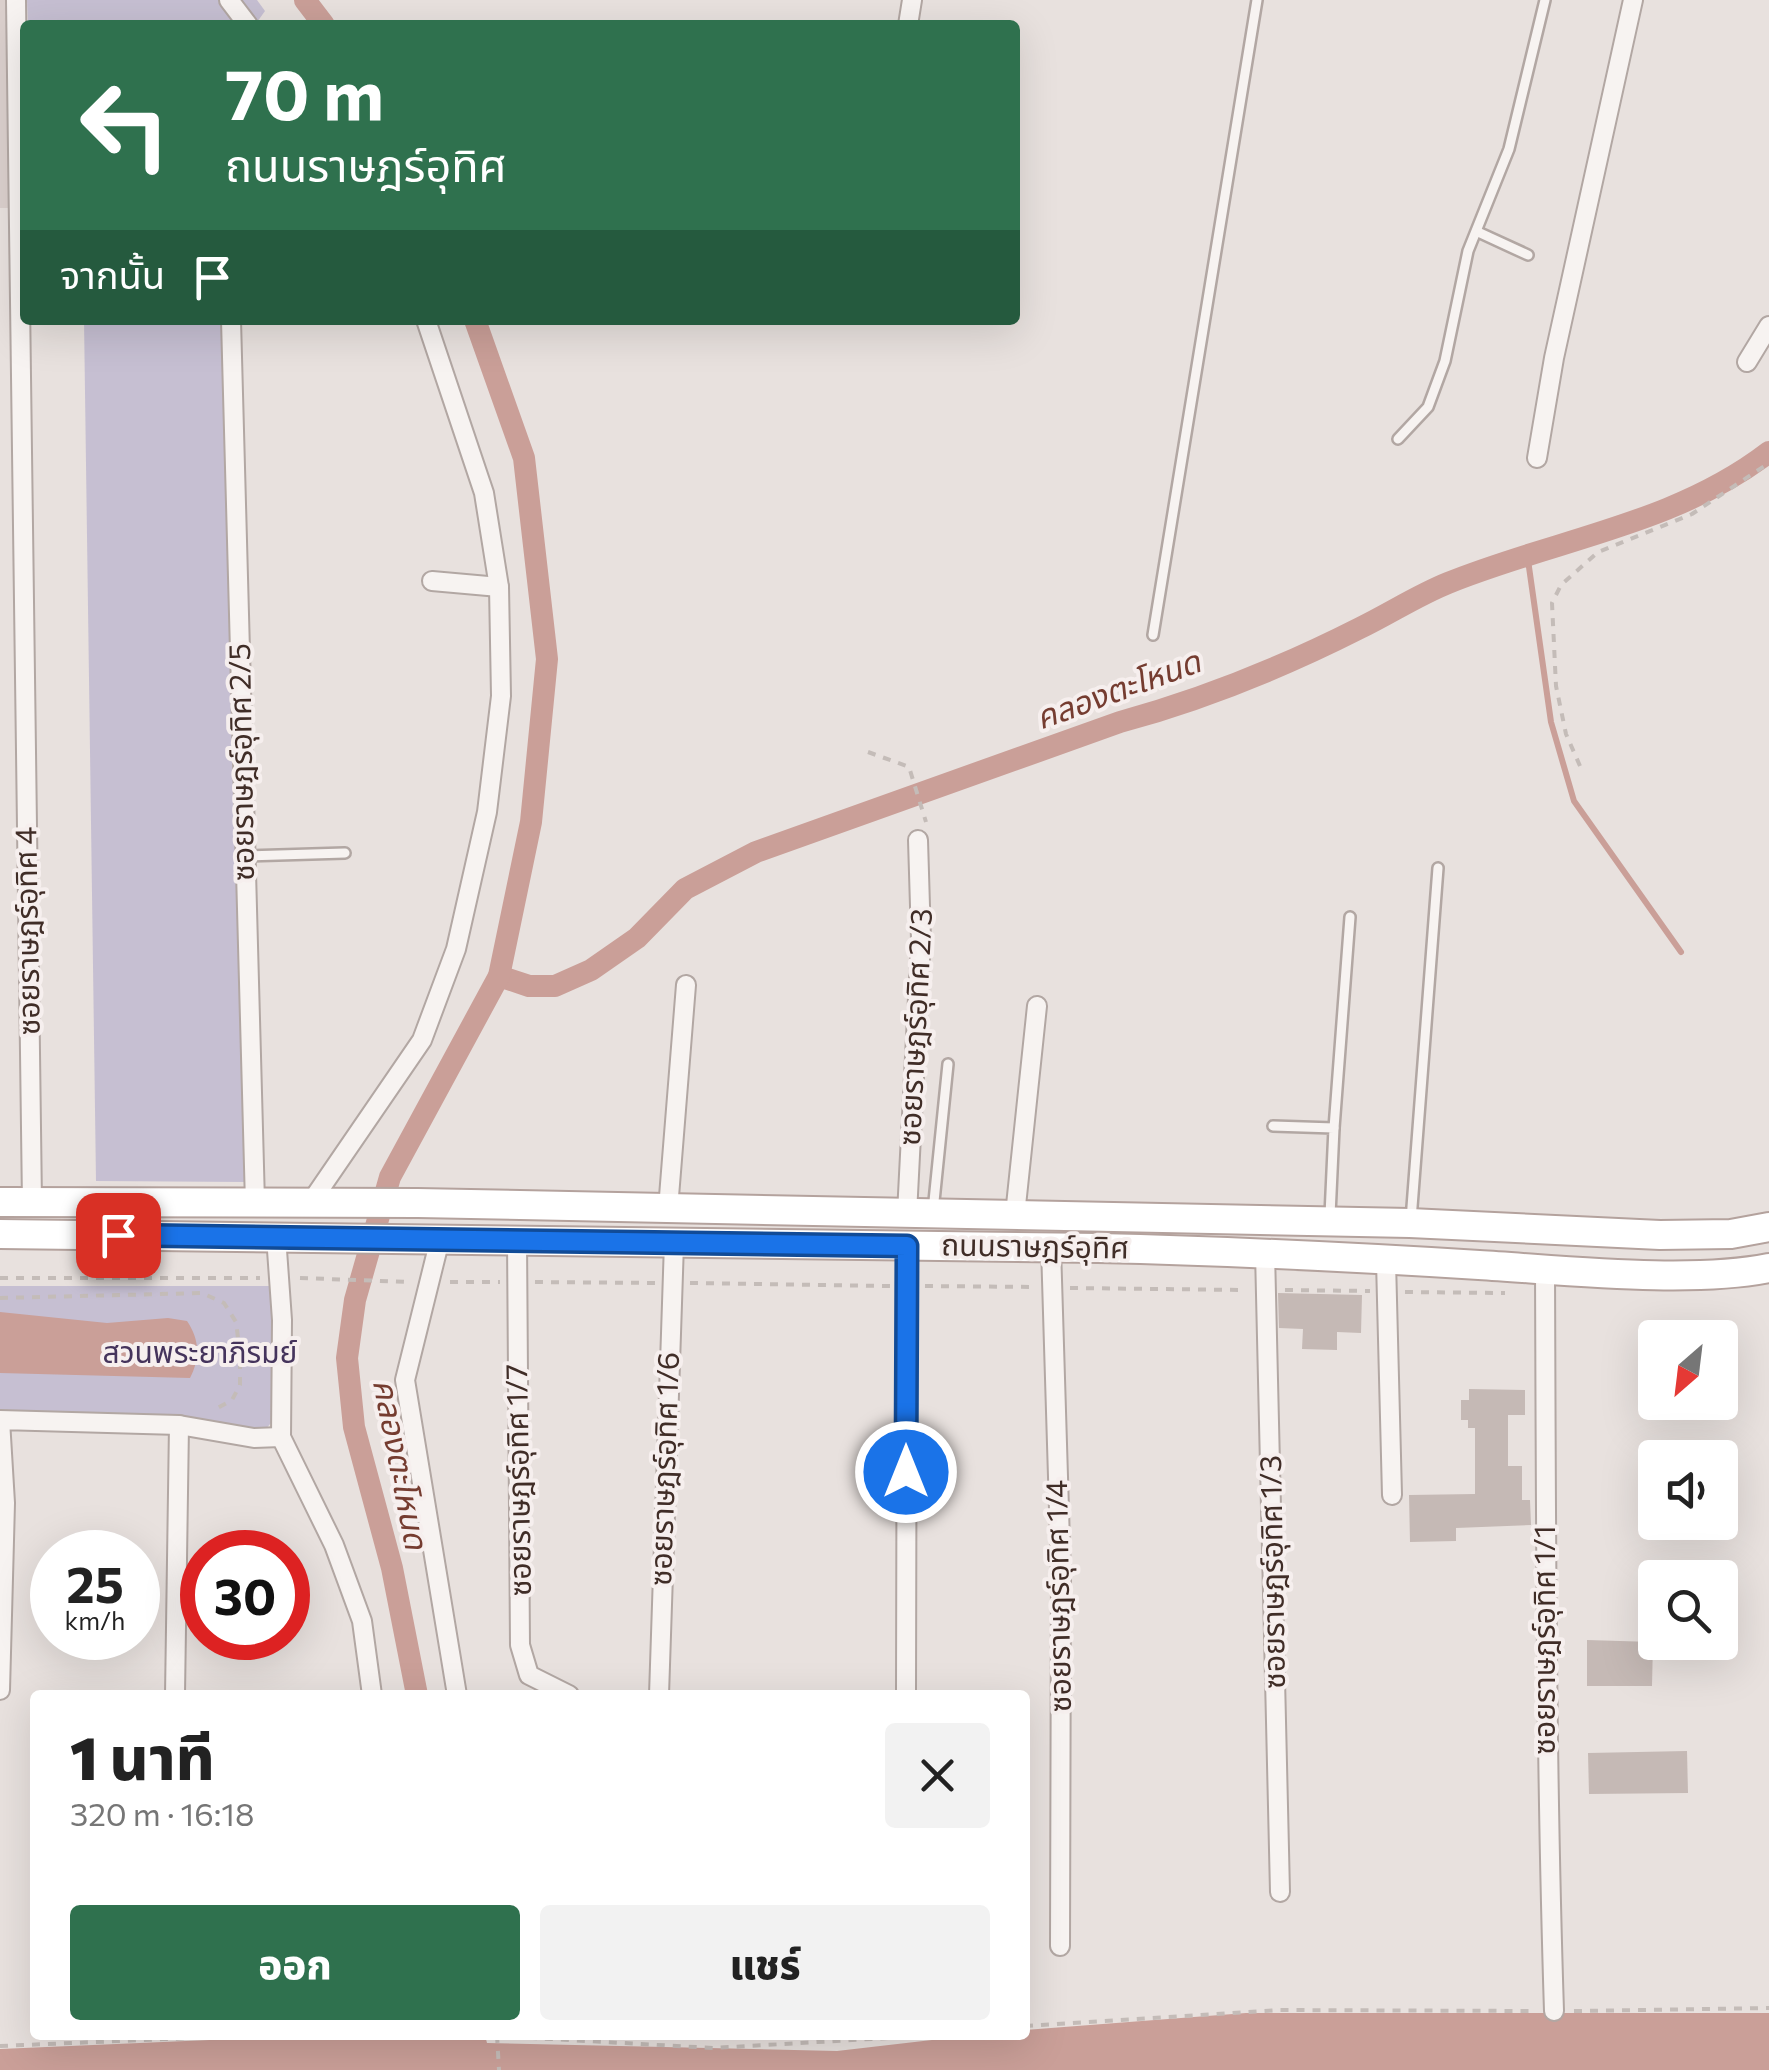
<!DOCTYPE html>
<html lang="th">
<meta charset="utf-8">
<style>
body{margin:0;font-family:Commissioner,"Noto Sans Thai",sans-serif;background:#f2f2f2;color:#222;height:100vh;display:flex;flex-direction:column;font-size:38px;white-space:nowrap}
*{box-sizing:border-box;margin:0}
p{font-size:32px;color:#767676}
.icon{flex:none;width:55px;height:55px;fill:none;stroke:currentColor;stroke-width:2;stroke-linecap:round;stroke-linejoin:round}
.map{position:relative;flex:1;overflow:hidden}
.side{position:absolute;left:30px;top:1690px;width:1000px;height:350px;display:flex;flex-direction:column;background:#fff;border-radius:10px;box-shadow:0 10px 40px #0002}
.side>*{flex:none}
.guide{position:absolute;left:20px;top:20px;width:1000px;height:305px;border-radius:10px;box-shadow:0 10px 40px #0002;background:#2f714e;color:#fff;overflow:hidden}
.needle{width:65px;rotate:208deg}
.controls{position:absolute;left:1638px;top:1320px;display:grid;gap:20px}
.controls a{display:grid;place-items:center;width:100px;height:100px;border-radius:10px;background:#fff;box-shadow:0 10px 40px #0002;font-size:50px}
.speed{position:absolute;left:30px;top:1530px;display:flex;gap:20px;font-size:50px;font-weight:700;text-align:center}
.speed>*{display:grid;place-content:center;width:130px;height:130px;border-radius:50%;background:#fff;box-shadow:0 10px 40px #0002;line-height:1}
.speed small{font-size:25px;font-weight:400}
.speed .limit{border:15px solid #d22;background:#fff;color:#111}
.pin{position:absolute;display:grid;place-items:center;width:85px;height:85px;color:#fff;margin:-42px;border-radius:20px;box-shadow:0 5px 15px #0006}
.me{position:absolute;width:110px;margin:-55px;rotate:0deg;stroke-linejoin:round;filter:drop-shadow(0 0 8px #0008)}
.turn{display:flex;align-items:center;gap:35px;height:210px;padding:0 40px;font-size:45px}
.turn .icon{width:130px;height:130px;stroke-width:2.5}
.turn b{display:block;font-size:70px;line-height:85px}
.then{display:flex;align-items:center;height:95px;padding:0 40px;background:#0003;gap:20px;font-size:38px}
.round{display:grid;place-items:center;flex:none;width:105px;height:105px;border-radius:10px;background:#f2f2f2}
.overview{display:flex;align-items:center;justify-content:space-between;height:170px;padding:0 40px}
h1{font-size:60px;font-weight:800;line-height:75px}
.cta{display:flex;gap:20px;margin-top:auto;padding:20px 40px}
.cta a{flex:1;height:115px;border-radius:10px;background:#2f714e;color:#fff;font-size:40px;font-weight:800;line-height:115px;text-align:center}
.cta a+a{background:#f2f2f2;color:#222}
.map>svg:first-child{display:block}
.built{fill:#dacfcc}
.green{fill:#c6bfd2}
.water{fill:#ca9f98}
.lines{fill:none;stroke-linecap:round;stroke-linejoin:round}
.stream{stroke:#ca9f98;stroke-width:6}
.canal{stroke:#ca9f98;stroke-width:22}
.building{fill:#c5b9b5}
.service-casing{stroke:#b2a7a3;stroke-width:14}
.minor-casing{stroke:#b2a7a3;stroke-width:22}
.primary-casing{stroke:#b4a29d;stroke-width:32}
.path{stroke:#c4bcb8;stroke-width:4;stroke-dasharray:8 8;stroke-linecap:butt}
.service{stroke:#f7f3f1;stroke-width:9}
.minor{stroke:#f7f3f1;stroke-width:18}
.primary{stroke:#fff;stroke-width:28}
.route-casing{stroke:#114b97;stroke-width:25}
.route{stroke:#1a73e8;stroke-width:18}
.labels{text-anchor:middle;stroke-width:8;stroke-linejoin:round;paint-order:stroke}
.street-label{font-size:30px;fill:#402d27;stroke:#f6efee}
.park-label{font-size:30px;fill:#45345c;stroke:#f6efee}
.water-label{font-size:32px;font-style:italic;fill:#753c30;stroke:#f6efee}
</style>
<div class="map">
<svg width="1769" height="2070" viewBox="0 0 1769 2070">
<rect width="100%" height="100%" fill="#e8e1de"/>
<polygon class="built" points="0,0 27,0 25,208 0,208"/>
<g class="green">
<polygon points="27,0 257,0 265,11 255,25 28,25"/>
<polygon points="84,320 234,320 247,1182 96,1181"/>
<polygon points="0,1286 271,1286 271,1423 264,1431 0,1412"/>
</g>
<g class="water">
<path d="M0 1312 107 1323 168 1318 187 1321C200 1340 200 1359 190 1378L0 1373Z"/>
<polygon points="1246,2013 1769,2013 1769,2070 0,2070 0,2049 326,2035 485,2035 487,2043 837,2051 975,2035 1025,2035 1025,2030"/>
</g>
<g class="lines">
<polyline class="stream" points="1527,553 1551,722 1574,801 1681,952"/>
<g class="canal">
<polyline points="305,0 324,25"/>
<path d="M499 976 529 986H555L591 970 637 938 685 889 756 852 1120 722C1201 700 1285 666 1360 628 1389 614 1418 595 1448 583 1556 539 1674 525 1769 452"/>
<polyline points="417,1695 392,1568 354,1427 347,1358 355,1300 390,1177 499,976 531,822 547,659 524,458 475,320"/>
</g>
</g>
<g class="building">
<polygon points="1278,1293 1362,1295 1361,1333 1337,1332 1337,1350 1302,1349 1303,1329 1279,1328"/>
<polygon points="1469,1389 1525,1390 1525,1415 1508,1415 1508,1466 1522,1466 1522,1500 1530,1500 1531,1525 1456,1528 1456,1541 1410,1542 1409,1495 1475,1494 1475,1428 1468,1428 1468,1420 1461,1420 1461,1400 1469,1400"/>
<polygon points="1587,1640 1653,1642 1652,1686 1587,1686"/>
<polygon points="1687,1751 1688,1793 1589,1794 1588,1753"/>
</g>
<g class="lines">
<defs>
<g id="service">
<polyline points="1478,232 1528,255"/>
<polyline points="1398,439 1428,407 1445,361 1468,251 1509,149 1545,0"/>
<polyline points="1153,635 1257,0"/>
<polyline points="244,856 345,853"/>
<polyline points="1273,1126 1334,1128 1330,1215"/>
<polyline points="1334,1128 1350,917"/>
<polyline points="933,1211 948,1064"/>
<polyline points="1411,1220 1438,868"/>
</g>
<g id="minor">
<polyline points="16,0 32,1203"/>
<polyline points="229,0 248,25"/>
<polyline points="908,25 912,0"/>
<polyline points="231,320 255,1203"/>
<polyline points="1747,362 1769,326"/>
<polyline points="1537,458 1554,358 1633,0"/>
<polyline points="432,581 499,587"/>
<polyline points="311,1202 422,1040 456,949 487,812 501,696 499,587 484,493 426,320"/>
<polyline points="668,1209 686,985"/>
<polyline points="907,1214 921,939 918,840"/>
<polyline points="1015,1215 1037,1006"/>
<polyline points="276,1236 282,1320 281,1437 334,1545 362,1621 372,1695"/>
<polyline points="440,1239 405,1380 457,1695"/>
<polyline points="517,1240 520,1645 529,1675 569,1695"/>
<polyline points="1051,1247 1061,1575 1060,1946"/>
<polyline points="1265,1252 1280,1892"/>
<polyline points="1386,1261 1392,1495"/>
<path d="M1545 1269C1546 1517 1546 1764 1554 2011"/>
<polyline points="0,1690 5,1503 0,1420 179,1425 254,1438 281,1437"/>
<polyline points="175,1695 179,1425"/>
<polyline points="659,1695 674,1243"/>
<polyline points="906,1695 907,1245"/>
</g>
<g id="primary">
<polyline points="0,1202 418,1203 1410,1223 1660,1235 1731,1234 1769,1227"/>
<path d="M0 1234 1098 1248C1225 1251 1352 1257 1479 1265 1564 1270 1688 1284 1769 1268"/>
</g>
</defs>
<use href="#service" class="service-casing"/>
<use href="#minor" class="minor-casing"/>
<use href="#primary" class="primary-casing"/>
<g class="path">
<polyline points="868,752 909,767 926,822"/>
<polyline points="1580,766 1566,734 1556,686 1552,603 1561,585 1598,552 1692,514 1769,463"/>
<polyline points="0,1278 260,1278"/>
<polyline points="300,1278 410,1282"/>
<polyline points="450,1282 500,1282"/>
<polyline points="535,1282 655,1283"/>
<polyline points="690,1283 890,1286"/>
<polyline points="925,1286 1035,1287"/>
<polyline points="1070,1288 1245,1290"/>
<polyline points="1285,1290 1370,1291"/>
<polyline points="1405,1292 1505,1293"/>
<polyline points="0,1298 202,1293 224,1303 236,1322 240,1354 240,1385 232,1400 214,1410"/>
<polyline points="1574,2011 1769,2008"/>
<polyline points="1025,2026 1280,2010 1535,2011"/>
<polyline points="497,2035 499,2070"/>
<polyline points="497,2036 713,2048 941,2035"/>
<polyline points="0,2046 263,2035"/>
</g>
<use href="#service" class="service"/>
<use href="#minor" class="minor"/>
<use href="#primary" class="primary"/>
</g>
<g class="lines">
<defs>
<polyline id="route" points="118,1235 907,1246 906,1472"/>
</defs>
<use href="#route" class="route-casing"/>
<use href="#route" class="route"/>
</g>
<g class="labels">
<g class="street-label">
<text transform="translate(242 762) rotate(-91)" y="10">ซอยราษฎร์อุทิศ 2/5</text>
<text transform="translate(28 931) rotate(-91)" y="10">ซอยราษฎร์อุทิศ 4</text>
<text transform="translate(916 1027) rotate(-87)" y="10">ซอยราษฎร์อุทิศ 2/3</text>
<text transform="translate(1035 1247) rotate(1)" y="10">ถนนราษฎร์อุทิศ</text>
<text transform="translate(665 1469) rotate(-88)" y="10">ซอยราษฎร์อุทิศ 1/6</text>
<text transform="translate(519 1480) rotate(-91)" y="10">ซอยราษฎร์อุทิศ 1/7</text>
<text transform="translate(1273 1572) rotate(-91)" y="10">ซอยราษฎร์อุทิศ 1/3</text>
<text transform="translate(1059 1596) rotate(-91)" y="10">ซอยราษฎร์อุทิศ 1/4</text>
<text transform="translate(1545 1640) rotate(-90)" y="10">ซอยราษฎร์อุทิศ 1/1</text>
</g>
<g class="park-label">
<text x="200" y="1363">สวนพระยาภิรมย์</text>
</g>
<g class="water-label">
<text transform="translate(1118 690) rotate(-20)" y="11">คลองตะโหนด</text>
<text transform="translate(400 1464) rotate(79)" y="11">คลองตะโหนด</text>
</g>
</g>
</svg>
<div class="controls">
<a><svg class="needle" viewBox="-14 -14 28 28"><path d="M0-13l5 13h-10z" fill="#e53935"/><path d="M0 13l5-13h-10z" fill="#767676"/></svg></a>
<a><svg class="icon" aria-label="sound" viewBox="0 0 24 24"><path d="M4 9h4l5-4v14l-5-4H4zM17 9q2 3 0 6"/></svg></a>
<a><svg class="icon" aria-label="search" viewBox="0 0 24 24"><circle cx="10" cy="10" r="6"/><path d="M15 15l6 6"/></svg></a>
</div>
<div class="speed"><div>25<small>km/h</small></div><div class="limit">30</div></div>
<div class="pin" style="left:118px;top:1235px;background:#d93025"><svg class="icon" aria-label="arrive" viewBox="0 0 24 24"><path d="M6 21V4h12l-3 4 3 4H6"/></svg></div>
<svg class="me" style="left:906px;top:1472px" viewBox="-20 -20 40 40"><circle r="17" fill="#1a73e8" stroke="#fff" stroke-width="3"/><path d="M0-11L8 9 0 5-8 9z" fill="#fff"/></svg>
<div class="guide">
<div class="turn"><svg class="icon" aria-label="left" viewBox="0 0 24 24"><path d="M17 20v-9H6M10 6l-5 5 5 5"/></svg><div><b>70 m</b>ถนนราษฎร์อุทิศ</div></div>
<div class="then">จากนั้น<svg class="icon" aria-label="arrive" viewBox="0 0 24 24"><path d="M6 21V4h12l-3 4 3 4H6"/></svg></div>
</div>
<section class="side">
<div class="overview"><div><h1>1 นาที</h1><p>320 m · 16:18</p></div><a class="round"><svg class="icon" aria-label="close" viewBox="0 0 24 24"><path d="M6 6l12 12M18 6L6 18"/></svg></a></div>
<div class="cta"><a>ออก</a><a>แชร์</a></div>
</section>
</div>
